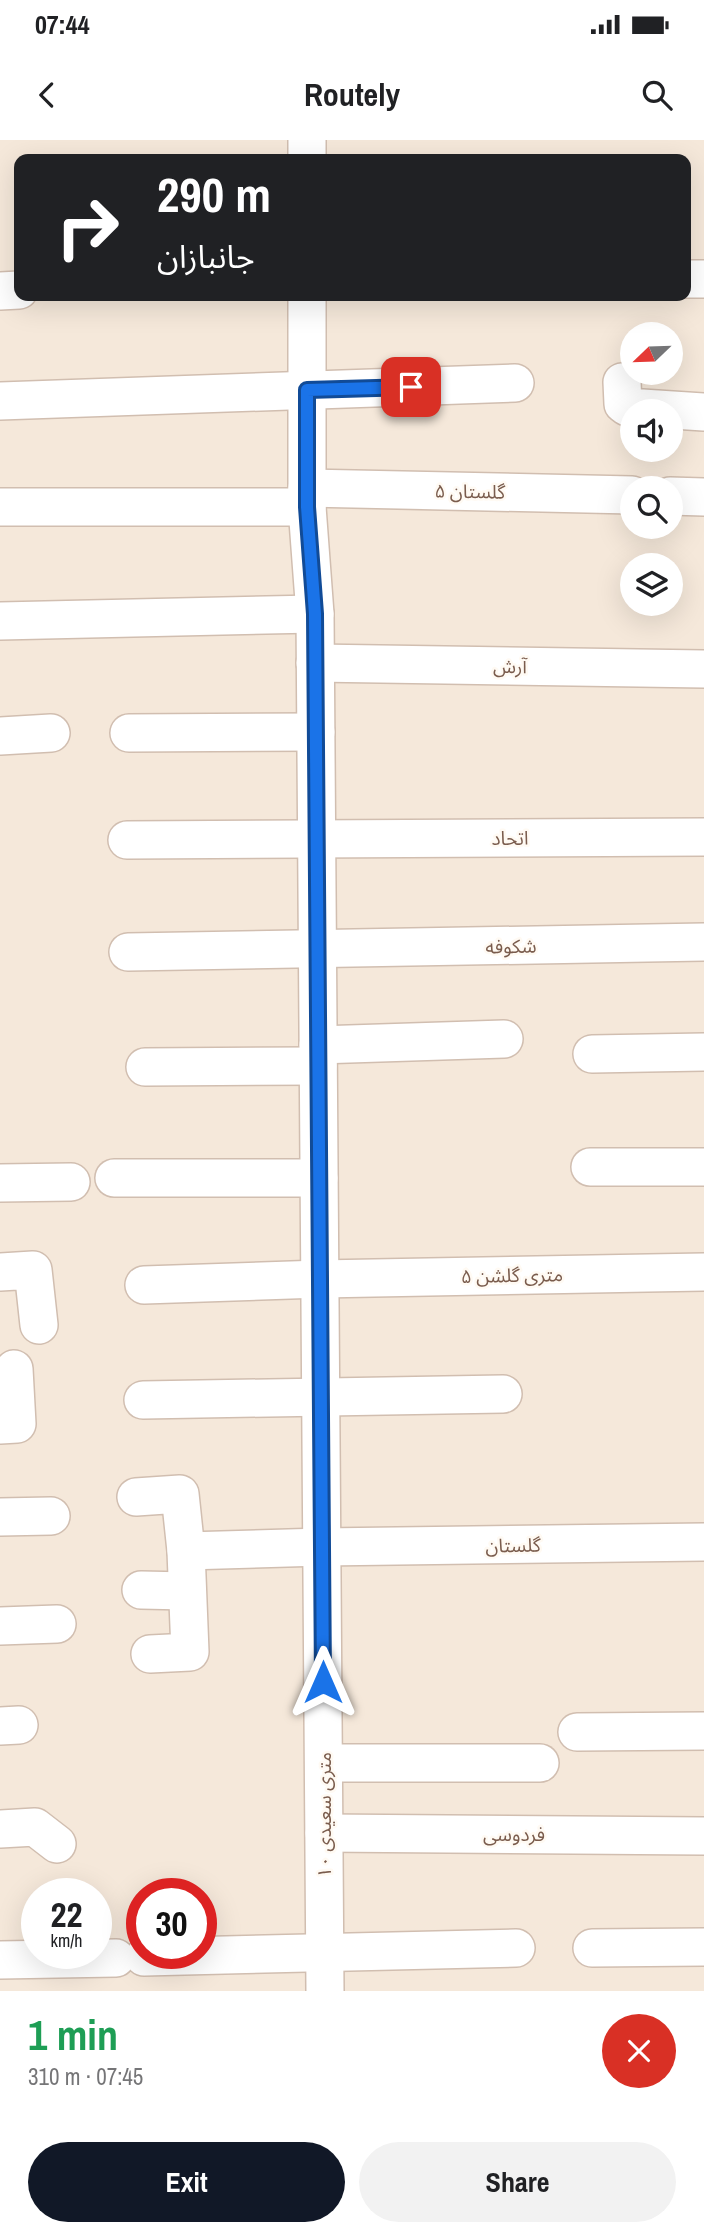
<!DOCTYPE html>
<meta charset="utf-8">
<style>
body{margin:0;font-family:"Archivo Narrow","Noto Sans Arabic",sans-serif;background:#f2f2f2;color:#202124;height:100vh;display:flex;flex-direction:column;font-size:26px;white-space:nowrap}
*{box-sizing:border-box;margin:0}
p{font-size:23px;color:#757577}
.icon{flex:none;width:38px;height:38px;fill:none;stroke:currentColor;stroke-width:2;stroke-linecap:round;stroke-linejoin:round}
.map{position:relative;height:1851px;overflow:hidden}
.panel{display:flex;flex-direction:column;background:#fff;flex:1}
.panel>*{flex:none}
.banner{position:absolute;left:14px;top:14px;width:677px;height:147px;border-radius:14px;box-shadow:0 7px 28px #0002;background:#202124;color:#fff;overflow:hidden}
.needle{width:46px;rotate:247deg}
.buttons{position:absolute;left:620px;top:182px;display:grid;gap:14px}
.buttons a{display:grid;place-items:center;width:63px;height:63px;border-radius:50%;background:#fff;box-shadow:0 7px 28px #0002;font-size:35px}
.speed{position:absolute;left:21px;top:1738px;display:flex;gap:14px;font-size:35px;font-weight:700;text-align:center}
.speed>*{display:grid;place-content:center;width:91px;height:91px;border-radius:50%;background:#fff;box-shadow:0 7px 28px #0002;line-height:1}
.speed small{font-size:18px;font-weight:400}
.speed .limit{border:10px solid #d22;background:#fff;color:#111}
.pin{position:absolute;display:grid;place-items:center;width:60px;height:60px;color:#fff;margin:-30px;border-radius:14px;box-shadow:0 4px 10px #0006}
.me{position:absolute;width:77px;margin:-38px;rotate:0deg;stroke-linejoin:round;filter:drop-shadow(0 0 5px #0008)}
.turn{display:flex;align-items:center;gap:24px;height:147px;padding:0 28px;font-size:32px}
.turn .icon{width:91px;height:91px;stroke-width:2.5}
.turn b{display:block;font-size:49px;line-height:60px}
.round{display:grid;place-items:center;flex:none;width:74px;height:74px;border-radius:37px;background:#f2f2f2}
.overview{display:flex;align-items:center;justify-content:space-between;height:119px;padding:0 28px}
h1{font-size:42px;font-weight:800;line-height:52px;color:#1e9e55}
.action{display:flex;gap:14px;margin-top:auto;padding:14px 28px}
.action a{flex:1;height:80px;border-radius:42px;background:#111827;color:#fff;font-size:28px;font-weight:800;line-height:80px;text-align:center}
.action a+a{background:#f2f2f2;color:#202124}
.status{display:flex;justify-content:space-between;align-items:center;height:49px;padding:0 35px;background:#fff;direction:ltr}
.status svg{height:19px;fill:currentColor}
header{display:flex;justify-content:space-between;align-items:center;height:91px;padding:0 28px;background:#fff;font-size:32px;font-weight:800}
.map>svg:first-child{display:block}
.residential{fill:#f5e8da;fill-rule:evenodd}
.lines{fill:none;stroke-linecap:round;stroke-linejoin:round}
.minor-casing{stroke:#d1beb0;stroke-width:40}
.minor{stroke:#fff;stroke-width:37}
.route-casing{stroke:#114b97;stroke-width:18}
.route{stroke:#1a73e8;stroke-width:12}
.labels{text-anchor:middle;stroke-width:5;stroke-linejoin:round;paint-order:stroke}
.street-label{font-size:19px;fill:#7a5c4d;stroke:#fffaf3}
</style>
<div class="status"><b>07:44</b><svg viewBox="0 0 49 12"><path d="M0 12V9h3v3zM5 12V6h3v6zM10 12V3h3v9zM15 12V0h3v12zM26 1h20v11H26zM47 4h2v5h-2z"/></svg></div>
<header><svg class="icon" aria-label="back" viewBox="0 0 24 24"><path d="M15 5l-7 7 7 7"/></svg>Routely<svg class="icon" aria-label="search" viewBox="0 0 24 24"><circle cx="10" cy="10" r="6"/><path d="M15 15l6 6"/></svg></header>
<div class="map">
<svg width="704" height="1851" viewBox="0 0 704 1851">
<rect width="100%" height="100%" fill="#fdf6ec"/>
<path class="residential" d="M0 0H704V1851H0ZM19 19H686V156H19ZM632 194H670V233H632ZM632 271H670V310H632ZM632 348H670V387H632ZM632 425H670V464H632ZM37 1754H96V1813H37ZM142 1754H201V1813H142Z"/>
<g class="lines">
<defs>
<g id="minor">
<polyline points="307,0 307,19"/>
<polyline points="686,139 704,139"/>
<polyline points="0,151 19,150"/>
<polyline points="307,156 307,367 315,474 325,1851"/>
<polyline points="622,242 623,264 627,267 704,272"/>
<polyline points="0,261 515,243"/>
<polyline points="307,348 632,355"/>
<polyline points="670,356 704,357"/>
<polyline points="0,367 307,367"/>
<polyline points="0,481 315,474"/>
<polyline points="315,523 704,529"/>
<polyline points="129,593 316,592"/>
<polyline points="0,596 51,593"/>
<polyline points="127,700 704,697"/>
<polyline points="128,812 704,802"/>
<polyline points="318,905 504,899"/>
<polyline points="592,914 704,912"/>
<polyline points="145,927 318,926"/>
<polyline points="590,1027 704,1027"/>
<polyline points="114,1038 319,1038"/>
<polyline points="0,1043 71,1042"/>
<polyline points="0,1132 33,1130 39,1185"/>
<polyline points="144,1145 320,1139 704,1132"/>
<polyline points="143,1260 503,1254"/>
<polyline points="0,1285 17,1284 14,1229"/>
<polyline points="136,1357 180,1354 186,1411 190,1512 150,1514"/>
<polyline points="0,1377 51,1376"/>
<polyline points="186,1411 322,1407 704,1402"/>
<polyline points="141,1450 187,1451"/>
<polyline points="0,1486 57,1484"/>
<polyline points="0,1586 19,1585"/>
<polyline points="577,1592 704,1591"/>
<polyline points="324,1623 540,1623"/>
<polyline points="0,1689 35,1687 57,1704"/>
<polyline points="324,1693 704,1696"/>
<polyline points="592,1808 704,1807"/>
<polyline points="144,1817 516,1808"/>
<polyline points="0,1820 116,1818"/>
</g>
</defs>
<use href="#minor" class="minor-casing"/>
<use href="#minor" class="minor"/>
</g>
<g class="lines">
<defs>
<polyline id="route" points="323,1542 315,474 307,367 307,250 411,247"/>
</defs>
<use href="#route" class="route-casing"/>
<use href="#route" class="route"/>
</g>
<g class="labels">
<g class="street-label">
<text transform="translate(470 351) rotate(1)" y="7">گلستان ۵</text>
<text transform="translate(510 526) rotate(1)" y="7">آرش</text>
<text x="510" y="705">اتحاد</text>
<text transform="translate(511 806) rotate(-1)" y="7">شکوفه</text>
<text transform="translate(512 1135) rotate(-1)" y="7">۵ متری گلشن</text>
<text transform="translate(513 1405) rotate(-1)" y="7">گلستان</text>
<text transform="translate(324 1675) rotate(-90)" y="7">۱۰ متری سعیدی</text>
<text x="514" y="1701">فردوسی</text>
</g>
</g>
</svg>
<div class="buttons">
<a><svg class="needle" viewBox="-14 -14 28 28"><path d="M0-13l5 13h-10z" fill="#e53935"/><path d="M0 13l5-13h-10z" fill="#757577"/></svg></a>
<a><svg class="icon" aria-label="sound" viewBox="0 0 24 24"><path d="M4 9h4l5-4v14l-5-4H4zM17 9q2 3 0 6"/></svg></a>
<a><svg class="icon" aria-label="search" viewBox="0 0 24 24"><circle cx="10" cy="10" r="6"/><path d="M15 15l6 6"/></svg></a>
<a><svg class="icon" aria-label="layers" viewBox="0 0 24 24"><path d="M12 4l9 5-9 5-9-5zM3 14l9 5 9-5"/></svg></a>
</div>
<div class="speed"><div>22<small>km/h</small></div><div class="limit">30</div></div>
<div class="pin" style="left:411px;top:247px;background:#d93025"><svg class="icon" aria-label="arrive" viewBox="0 0 24 24"><path d="M6 21V4h12l-3 4 3 4H6"/></svg></div>
<svg class="me" style="left:323px;top:1542px" viewBox="-20 -20 40 40"><path d="M0-17L14 15 0 8-14 15z" fill="#1a73e8" stroke="#fff" stroke-width="4"/></svg>
<div class="banner">
<div class="turn"><svg class="icon" aria-label="right" viewBox="0 0 24 24"><path d="M7 20v-9h11M14 6l5 5-5 5"/></svg><div><b>290 m</b>جانبازان</div></div>
</div>
</div>
<section class="panel">
<div class="overview"><div><h1>1 min</h1><p>310 m · 07:45</p></div><a class="round" style="background:#d93025;color:#fff"><svg class="icon" aria-label="close" viewBox="0 0 24 24"><path d="M6 6l12 12M18 6L6 18"/></svg></a></div>
<div class="action"><a>Exit</a><a>Share</a></div>
</section>
